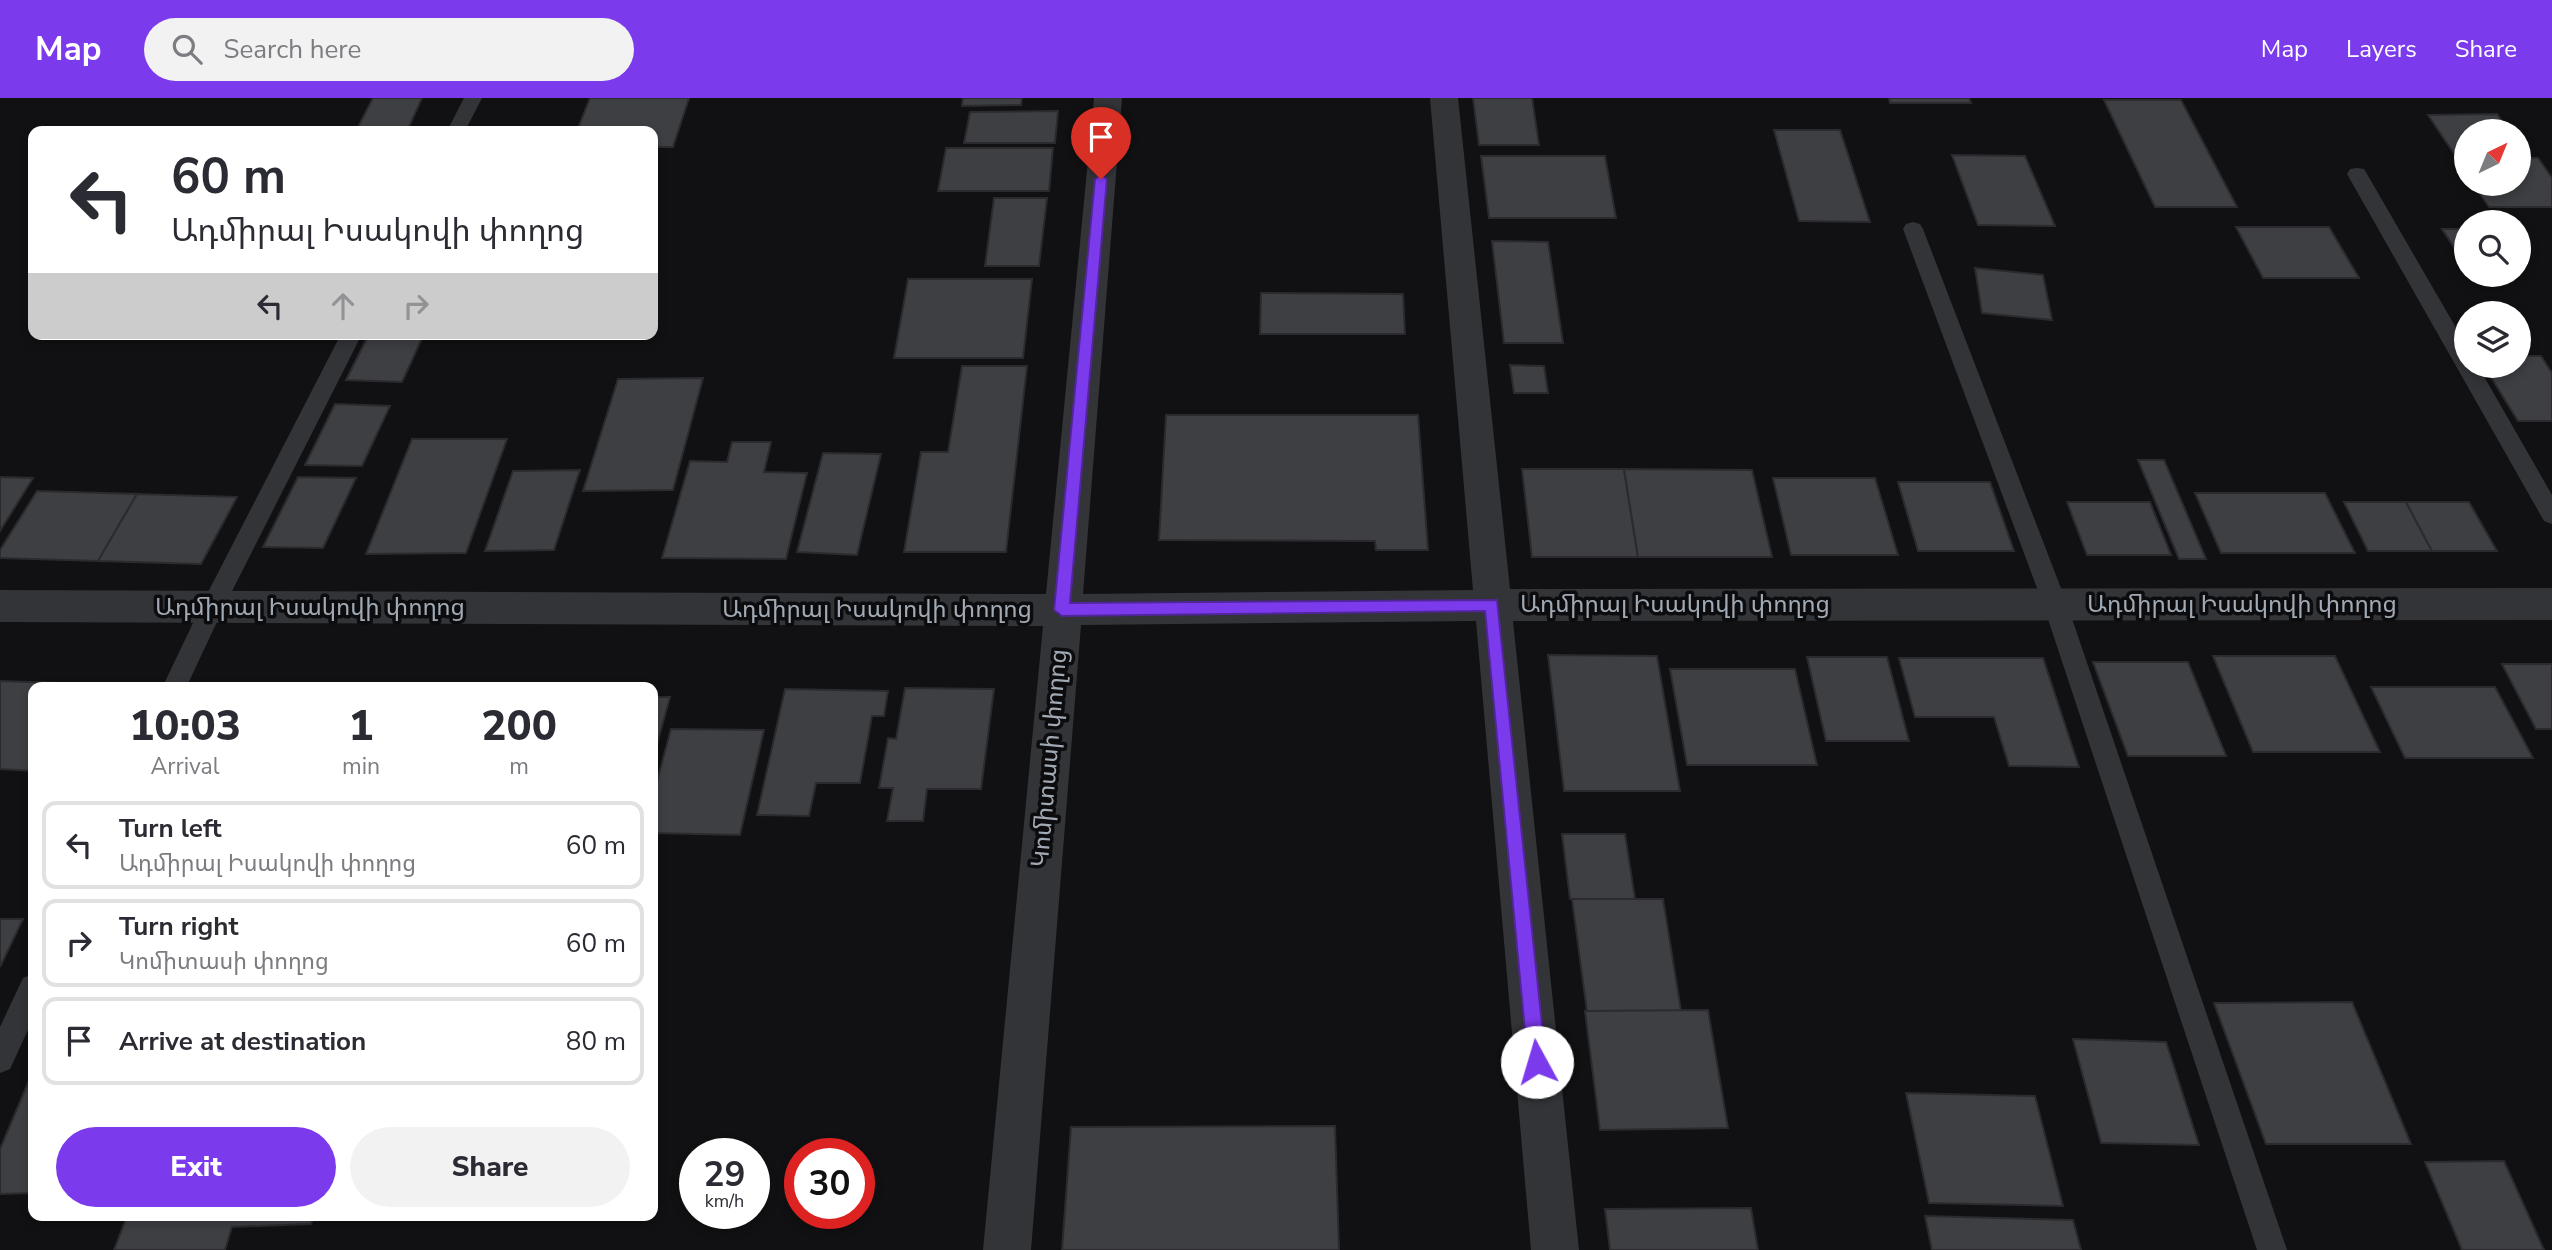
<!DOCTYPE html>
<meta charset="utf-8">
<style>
body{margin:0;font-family:"Nunito Sans","Noto Sans Armenian",sans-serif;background:#f2f2f3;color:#2b2b33;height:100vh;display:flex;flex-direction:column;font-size:26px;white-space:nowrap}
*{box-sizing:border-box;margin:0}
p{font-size:23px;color:#7c7c81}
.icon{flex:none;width:38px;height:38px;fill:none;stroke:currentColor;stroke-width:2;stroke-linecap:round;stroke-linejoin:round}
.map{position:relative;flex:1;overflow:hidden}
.drawer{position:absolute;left:28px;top:584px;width:630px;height:539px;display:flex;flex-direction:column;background:#fff;border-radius:14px;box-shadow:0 4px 10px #0003}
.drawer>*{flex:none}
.hud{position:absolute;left:28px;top:28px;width:630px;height:214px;border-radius:14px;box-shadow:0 4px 10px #0003;background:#fff;color:#2b2b33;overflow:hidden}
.needle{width:46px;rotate:43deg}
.controls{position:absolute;left:2454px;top:21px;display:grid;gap:14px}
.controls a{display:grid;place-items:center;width:77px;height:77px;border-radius:50%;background:#fff;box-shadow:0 4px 10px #0003;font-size:35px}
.speed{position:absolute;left:679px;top:1040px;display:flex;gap:14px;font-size:35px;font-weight:700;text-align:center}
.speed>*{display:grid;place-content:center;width:91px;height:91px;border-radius:50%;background:#fff;box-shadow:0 4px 10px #0003;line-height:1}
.speed small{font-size:18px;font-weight:400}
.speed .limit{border:10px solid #d22;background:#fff;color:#111}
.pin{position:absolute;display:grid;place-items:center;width:60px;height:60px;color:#fff;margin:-72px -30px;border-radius:50% 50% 50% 0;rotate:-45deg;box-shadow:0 0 7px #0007}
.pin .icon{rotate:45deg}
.me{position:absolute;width:77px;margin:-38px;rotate:354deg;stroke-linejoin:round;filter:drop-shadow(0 0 5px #0008)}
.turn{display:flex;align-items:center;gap:24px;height:147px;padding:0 28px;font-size:32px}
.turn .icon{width:91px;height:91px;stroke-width:2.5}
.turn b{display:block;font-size:49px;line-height:60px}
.lanes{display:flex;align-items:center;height:66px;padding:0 28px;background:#0003;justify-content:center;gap:35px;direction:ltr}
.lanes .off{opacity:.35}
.eta{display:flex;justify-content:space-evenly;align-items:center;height:119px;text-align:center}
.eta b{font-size:42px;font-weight:800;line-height:49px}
.button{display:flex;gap:14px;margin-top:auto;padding:14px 28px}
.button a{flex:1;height:80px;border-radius:42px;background:#7c3aed;color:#fff;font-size:28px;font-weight:800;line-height:80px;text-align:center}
.button a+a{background:#f2f2f3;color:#2b2b33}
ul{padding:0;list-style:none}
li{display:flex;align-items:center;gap:21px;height:88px;margin:0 14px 10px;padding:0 14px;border:4px solid #e1e1e2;border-radius:14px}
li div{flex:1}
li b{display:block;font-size:26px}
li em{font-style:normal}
header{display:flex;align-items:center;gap:42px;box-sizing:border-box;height:98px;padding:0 35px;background:#7c3aed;color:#fff}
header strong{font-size:33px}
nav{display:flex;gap:38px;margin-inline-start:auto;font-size:24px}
.search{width:490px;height:63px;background:#f2f2f3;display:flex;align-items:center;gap:18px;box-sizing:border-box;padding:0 24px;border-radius:38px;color:#7c7c81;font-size:26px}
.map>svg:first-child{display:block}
.building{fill:#3d3f43;stroke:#2b2b2f;stroke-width:2}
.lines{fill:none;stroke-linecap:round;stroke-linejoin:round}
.lane{fill:#323438;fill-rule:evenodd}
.street{fill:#323438;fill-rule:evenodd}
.route{fill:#7c3aed;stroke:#51269a;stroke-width:2}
.labels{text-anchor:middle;stroke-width:7;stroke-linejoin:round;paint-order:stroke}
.street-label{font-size:24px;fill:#a1aab4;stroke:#0c0c0e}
</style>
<header>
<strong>Map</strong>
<div class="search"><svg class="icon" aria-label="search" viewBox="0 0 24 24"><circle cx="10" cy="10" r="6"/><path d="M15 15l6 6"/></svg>Search here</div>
<nav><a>Map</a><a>Layers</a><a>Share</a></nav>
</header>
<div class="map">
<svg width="2552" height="1152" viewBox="0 0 2552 1152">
<rect width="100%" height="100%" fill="#111113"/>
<g class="building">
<polygon points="373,0 422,0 407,33 356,33"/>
<polygon points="590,0 689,0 673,49 653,49 653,33 577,33"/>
<polygon points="963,0 1022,0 1021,7 962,8"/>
<polygon points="1473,0 1532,0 1539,47 1479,47"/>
<polygon points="1889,0 1969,0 1971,5 1890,5"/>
<polygon points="2104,2 2181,2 2237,109 2155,109"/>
<polygon points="1058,13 1055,45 964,45 970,14"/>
<polygon points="2497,16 2509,33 2466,33 2466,57 2455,57 2428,17"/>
<polygon points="1774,32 1840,32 1870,124 1799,123"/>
<polygon points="946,50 1053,50 1049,93 938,93"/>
<polygon points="1952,57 2025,58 2055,128 1978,127"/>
<polygon points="1481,58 1605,58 1616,120 1489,120"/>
<polygon points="2518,60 2538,60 2552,80 2552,109 2489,109 2473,86 2518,86"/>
<polygon points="994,100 1047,100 1039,168 985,168"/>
<polygon points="2236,129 2329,129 2359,180 2263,180"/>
<polygon points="2442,131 2466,131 2466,168"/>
<polygon points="1492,143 1548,144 1563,245 1504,245"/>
<polygon points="1975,170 2043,177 2052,222 1982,215"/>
<polygon points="908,181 1032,181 1023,260 894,260"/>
<polygon points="1261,195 1403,196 1405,236 1260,236"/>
<polygon points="369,236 424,236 402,284 346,282"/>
<polygon points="2518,258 2541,258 2552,275 2552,323 2518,323 2484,268 2518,268"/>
<polygon points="1510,267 1544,268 1548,295 1514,295"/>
<polygon points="962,268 1027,268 1006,454 904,454 921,354 948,354"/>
<polygon points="703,280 673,392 583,393 618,281"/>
<polygon points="335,306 390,308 362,368 305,367"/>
<polygon points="1166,317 1418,317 1428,452 1376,452 1375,443 1159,442"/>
<polygon points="412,341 507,341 466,455 366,456"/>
<polygon points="732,344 771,344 764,374 807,375 786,461 662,460 690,363 727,364"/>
<polygon points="823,355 881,356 857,457 797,454"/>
<polygon points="2138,362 2164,362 2206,461 2179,461"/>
<polygon points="1522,371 1624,371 1638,459 1532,459"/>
<polygon points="1624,371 1752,372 1772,459 1638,459"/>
<polygon points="580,372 554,452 485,453 513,373"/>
<polygon points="0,379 33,380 0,433"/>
<polygon points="298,379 356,380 323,450 263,449"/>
<polygon points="1773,380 1875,380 1898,457 1791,457"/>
<polygon points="1898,384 1990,384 2014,453 1918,453"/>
<polygon points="37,393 137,396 98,463 0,460 0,452"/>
<polygon points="2195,395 2325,395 2355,455 2221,455"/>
<polygon points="137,396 237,399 201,466 98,463"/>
<polygon points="2067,404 2150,404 2171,457 2087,457"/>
<polygon points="2344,404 2406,404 2432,453 2368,453"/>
<polygon points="2406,404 2469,404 2497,453 2432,453"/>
<polygon points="1548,557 1657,558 1680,693 1564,693"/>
<polygon points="2213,558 2335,558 2380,654 2253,654"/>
<polygon points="1807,559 1887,559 1909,643 1826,643"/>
<polygon points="1899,560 2043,560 2079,669 2009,668 1994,619 1915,619"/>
<polygon points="2093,564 2188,564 2226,658 2128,658"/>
<polygon points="2502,566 2552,566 2552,631 2536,631"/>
<polygon points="1670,571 1795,571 1817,667 1687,667"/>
<polygon points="0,583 149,588 33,590 33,673 0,671"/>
<polygon points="2371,589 2495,589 2533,660 2405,660"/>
<polygon points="905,590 994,591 981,691 927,691 923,723 887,723 893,690 879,690 888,640 896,641"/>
<polygon points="785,591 888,593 884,618 872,618 860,685 816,685 809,718 757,717"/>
<polygon points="653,599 670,599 653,661"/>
<polygon points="671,631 764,632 740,737 653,735 653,698"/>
<polygon points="1562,736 1625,736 1635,801 1570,801"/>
<polygon points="1572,801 1663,801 1681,913 1587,914"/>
<polygon points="0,821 23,821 0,869"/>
<polygon points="2352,904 2411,1046 2266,1046 2214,905"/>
<polygon points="1708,912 1728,1030 1600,1032 1585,913"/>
<polygon points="2073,941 2166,944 2199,1047 2101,1045"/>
<polygon points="33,973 33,1095 0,1096 0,1051"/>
<polygon points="1906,995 2035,998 2063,1108 1929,1105"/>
<polygon points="1335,1028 1339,1152 1062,1152 1071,1029"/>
<polygon points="2504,1063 2544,1152 2462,1152 2425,1064"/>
<polygon points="1751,1110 1758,1152 1610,1152 1605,1111"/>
<polygon points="127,1118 314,1118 311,1126 232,1129 225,1152 114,1152"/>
<polygon points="1925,1118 2073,1122 2081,1152 1932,1152"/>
</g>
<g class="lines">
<g class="lane">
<polygon points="464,0 482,0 465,33 447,33"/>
<polygon points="2357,70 2364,71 2367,76 2466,247 2466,268 2478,268 2552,397 2552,426 2544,423 2347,76 2350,71"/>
<polygon points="1913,124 1920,126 1923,131 2067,506 2287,1152 2257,1152 2043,506 1903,131 1906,126"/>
<polygon points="341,236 362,236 223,511 186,590 162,590 204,502"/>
<polygon points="33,876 33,921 10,971 0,975 0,929 23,880"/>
</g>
<polygon class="street" points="1094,0 1122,0 1083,496 1473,492 1430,0 1458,0 1510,491 2552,490 2552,522 1513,523 1579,1152 1531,1152 1476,523 1081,527 1031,1152 983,1152 1043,528 0,524 0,492 1046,496"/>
</g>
<polygon class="route" points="1101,77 1107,81 1070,505 1497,502 1546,964 1543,970 1537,973 1530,970 1528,964 1485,513 1062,518 1054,512 1095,81"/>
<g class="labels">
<g class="street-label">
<text x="1675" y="514">Ադմիրալ Իսակովի փողոց</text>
<text x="2242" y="514">Ադմիրալ Իսակովի փողոց</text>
<text x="310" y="517">Ադմիրալ Իսակովի փողոց</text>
<text x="877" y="519">Ադմիրալ Իսակովի փողոց</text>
<text transform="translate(1049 660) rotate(-85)" y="8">Կոմիտասի փողոց</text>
</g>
</g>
</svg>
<div class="controls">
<a><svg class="needle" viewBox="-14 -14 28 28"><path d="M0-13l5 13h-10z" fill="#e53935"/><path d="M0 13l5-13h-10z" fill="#7c7c81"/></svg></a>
<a><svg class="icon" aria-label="search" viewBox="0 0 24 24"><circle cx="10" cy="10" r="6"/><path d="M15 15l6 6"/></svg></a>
<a><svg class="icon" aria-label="layers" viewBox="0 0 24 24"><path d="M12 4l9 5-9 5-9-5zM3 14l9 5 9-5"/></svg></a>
</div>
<div class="speed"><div>29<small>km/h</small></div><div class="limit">30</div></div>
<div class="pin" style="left:1101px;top:81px;background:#d93025"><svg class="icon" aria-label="arrive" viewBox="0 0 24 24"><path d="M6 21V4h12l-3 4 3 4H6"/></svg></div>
<svg class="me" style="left:1537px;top:964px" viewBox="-20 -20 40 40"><circle r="19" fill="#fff"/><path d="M0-13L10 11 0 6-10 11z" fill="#7c3aed"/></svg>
<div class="hud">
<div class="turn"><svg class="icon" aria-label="left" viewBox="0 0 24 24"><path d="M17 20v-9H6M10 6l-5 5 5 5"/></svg><div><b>60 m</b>Ադմիրալ Իսակովի փողոց</div></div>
<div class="lanes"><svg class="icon" aria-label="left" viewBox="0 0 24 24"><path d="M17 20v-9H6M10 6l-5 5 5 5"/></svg><svg class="icon off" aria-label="ahead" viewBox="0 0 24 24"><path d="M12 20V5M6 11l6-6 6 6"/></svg><svg class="icon off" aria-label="right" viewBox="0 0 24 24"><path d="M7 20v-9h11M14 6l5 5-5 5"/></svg></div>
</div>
<section class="drawer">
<div class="eta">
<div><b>10:03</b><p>Arrival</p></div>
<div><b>1</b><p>min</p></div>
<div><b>200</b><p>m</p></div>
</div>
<ul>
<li><svg class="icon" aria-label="left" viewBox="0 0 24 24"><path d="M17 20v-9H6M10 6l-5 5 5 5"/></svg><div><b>Turn left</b><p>Ադմիրալ Իսակովի փողոց</p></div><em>60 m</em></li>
<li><svg class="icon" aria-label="right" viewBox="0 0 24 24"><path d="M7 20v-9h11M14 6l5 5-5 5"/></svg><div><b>Turn right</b><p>Կոմիտասի փողոց</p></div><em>60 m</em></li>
<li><svg class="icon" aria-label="arrive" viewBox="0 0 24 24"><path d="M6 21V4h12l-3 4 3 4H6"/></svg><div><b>Arrive at destination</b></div><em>80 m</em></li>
</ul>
<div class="button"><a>Exit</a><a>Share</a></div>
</section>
</div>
